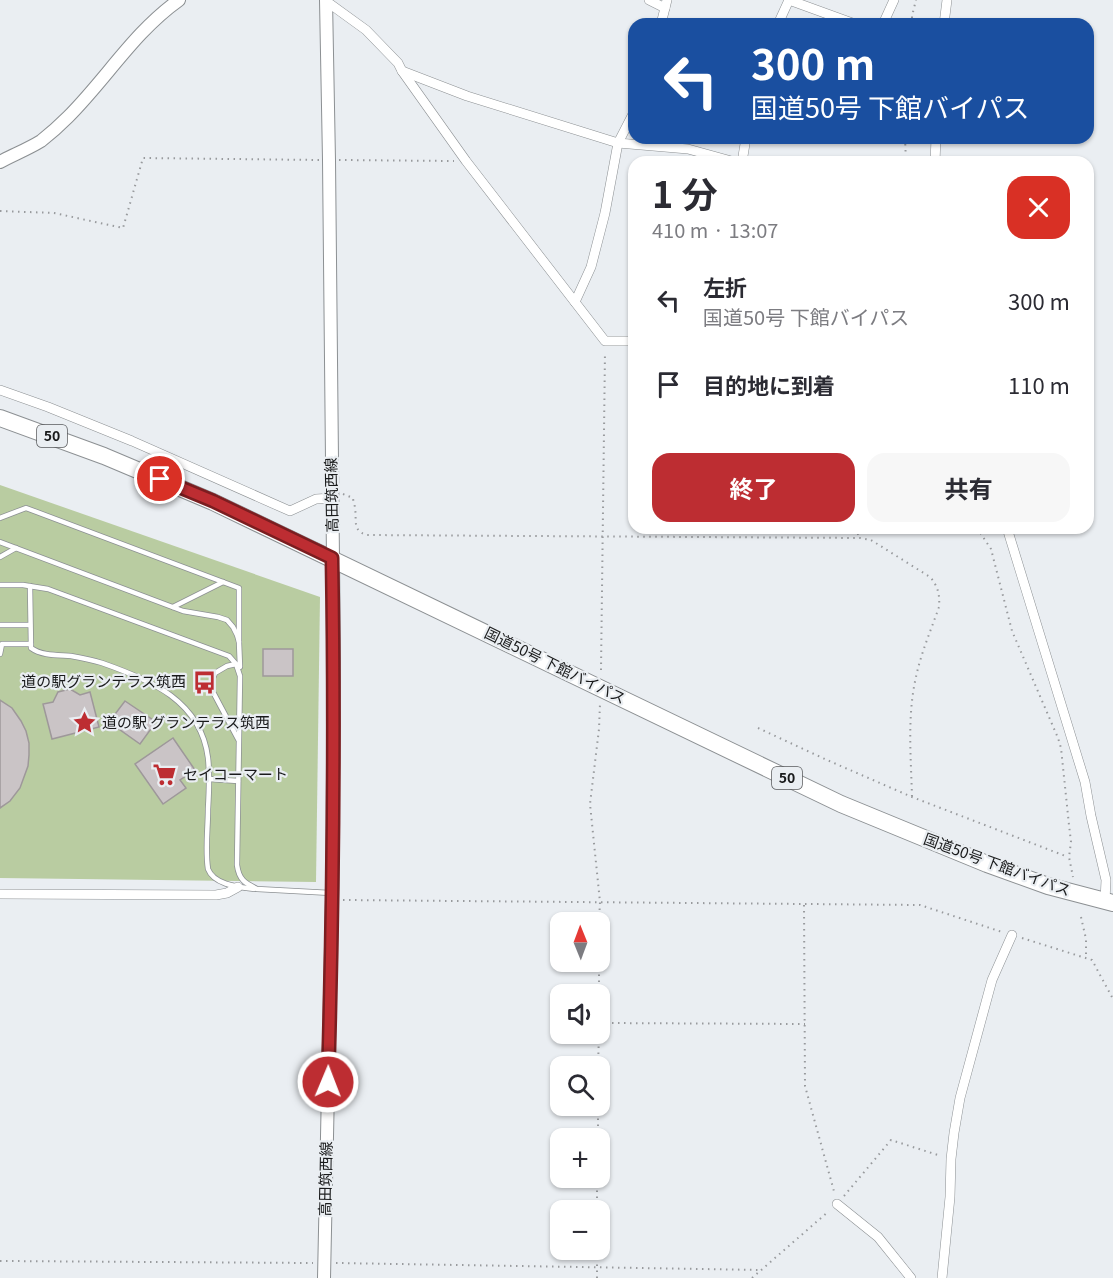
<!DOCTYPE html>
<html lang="ja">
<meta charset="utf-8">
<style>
body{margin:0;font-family:Georgia,"Noto Sans JP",serif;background:#f7f7f7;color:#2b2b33;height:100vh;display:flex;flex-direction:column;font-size:22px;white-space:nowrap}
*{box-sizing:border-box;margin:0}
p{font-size:20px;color:#7c7c81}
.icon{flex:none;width:33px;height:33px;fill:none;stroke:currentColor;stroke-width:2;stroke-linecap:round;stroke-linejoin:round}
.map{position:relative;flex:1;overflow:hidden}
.side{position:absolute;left:628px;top:156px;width:466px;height:378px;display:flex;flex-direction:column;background:#fff;border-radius:18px;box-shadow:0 2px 4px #0004}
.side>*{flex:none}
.top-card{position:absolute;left:628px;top:18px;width:466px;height:126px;border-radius:18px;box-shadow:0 2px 4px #0004;background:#1a4fa0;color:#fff;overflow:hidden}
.needle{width:39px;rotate:359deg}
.tools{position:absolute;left:550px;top:912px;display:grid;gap:12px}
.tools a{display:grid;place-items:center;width:60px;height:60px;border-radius:12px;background:#fff;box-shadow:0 2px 4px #0004;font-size:30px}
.pin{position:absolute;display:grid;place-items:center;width:51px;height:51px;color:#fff;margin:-26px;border:3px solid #fff;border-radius:50%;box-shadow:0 2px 6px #0007}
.me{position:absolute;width:66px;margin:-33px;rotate:1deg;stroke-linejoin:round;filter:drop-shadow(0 0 4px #0008)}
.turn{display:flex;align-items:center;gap:21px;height:126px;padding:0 24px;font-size:27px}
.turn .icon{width:78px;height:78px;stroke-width:2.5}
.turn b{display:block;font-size:42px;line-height:51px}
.round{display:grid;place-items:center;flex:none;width:63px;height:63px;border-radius:18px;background:#f7f7f7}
.summary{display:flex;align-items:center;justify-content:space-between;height:102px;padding:0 24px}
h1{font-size:36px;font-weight:700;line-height:45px}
.cta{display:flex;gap:12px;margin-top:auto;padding:12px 24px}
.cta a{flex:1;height:69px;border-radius:18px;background:#bd2d32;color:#fff;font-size:24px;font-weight:700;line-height:69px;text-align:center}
.cta a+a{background:#f7f7f7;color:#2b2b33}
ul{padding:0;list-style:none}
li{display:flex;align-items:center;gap:18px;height:84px;padding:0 24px}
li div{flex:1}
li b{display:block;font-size:22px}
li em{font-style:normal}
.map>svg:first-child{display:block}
.green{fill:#b9cca1}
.building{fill:#cac4c6;stroke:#9e989a;stroke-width:1.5}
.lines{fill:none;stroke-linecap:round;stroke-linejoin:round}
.lane-casing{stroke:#8c9093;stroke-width:6}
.street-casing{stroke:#8c9093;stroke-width:10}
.secondary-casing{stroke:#8c9093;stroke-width:14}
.highway-casing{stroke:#8c9093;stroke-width:18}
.path{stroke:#989a9d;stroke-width:2;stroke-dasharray:1.5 4.5;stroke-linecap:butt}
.lane{stroke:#fff;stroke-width:4.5}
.street{stroke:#fff;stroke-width:9}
.secondary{stroke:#fff;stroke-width:12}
.highway{stroke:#fff;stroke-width:16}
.route-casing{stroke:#7b1d20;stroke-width:15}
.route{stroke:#bd2d32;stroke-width:10}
.labels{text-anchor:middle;stroke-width:4.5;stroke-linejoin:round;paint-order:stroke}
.shield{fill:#eaeef2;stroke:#585a5c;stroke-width:1.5}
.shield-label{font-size:14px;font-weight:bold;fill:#191a1b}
.street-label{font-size:15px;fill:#191a1b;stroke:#eaeef2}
.poi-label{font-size:15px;fill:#191a1b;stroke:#eaeef2;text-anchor:start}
</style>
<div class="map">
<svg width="1113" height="1278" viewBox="0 0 1113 1278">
<rect width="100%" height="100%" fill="#eaeef2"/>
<polygon class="green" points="0,485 320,597 316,882 0,878"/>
<g class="building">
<rect x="263" y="649" width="30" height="27"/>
<polygon points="70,689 80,695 90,692 99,727 52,739 43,704 53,702 58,692"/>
<polygon points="0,700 12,708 21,721 26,731 29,743 29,755 28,766 20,788 10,801 0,808"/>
<polygon points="125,701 156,722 140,744 109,722"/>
<polygon points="173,738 195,770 180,780 186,788 163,804 135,764"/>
</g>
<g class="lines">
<defs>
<g id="lane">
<polyline points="0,518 26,508 239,588 239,642"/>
<polyline points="0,542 183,611 218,617 227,620 233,627 237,635 239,642 240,667"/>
<polyline points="0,557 16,548"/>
<path d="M0 585H23L48 589 229 656 236 664 240 676 237 865C239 880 245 883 257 889L331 893"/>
<path d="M30 586 31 648C42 656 58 655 71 656 82 658 92 660 102 663 151 680 201 701 208 758 210 775 209 792 208 809 208 829 205 849 208 869 214 885 239 887 254 889"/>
<polyline points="173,607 223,582"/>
<polyline points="0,625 30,625"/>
<polyline points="0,654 2,644 31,644"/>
<polyline points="236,664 227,666 215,673 212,681 213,692 238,739"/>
<polyline points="209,779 238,781"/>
</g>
<g id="street">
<polyline points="649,0 665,8"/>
<polyline points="789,0 855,24"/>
<polyline points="326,1 366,30 398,63 402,71 466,161 605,341 634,341"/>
<polyline points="661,24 667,0"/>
<polyline points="778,24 789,0"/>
<polyline points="883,24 894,0"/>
<polyline points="944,24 947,0"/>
<polyline points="402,71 467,96 618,143 688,149 735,162"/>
<polyline points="742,162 746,138"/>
<polyline points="935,162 936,138"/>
<polyline points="575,302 591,267 605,213 618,143 634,112"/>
<polyline points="0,390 48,407 132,441 290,511 316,499 332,498"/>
<polyline points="1007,528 1085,782 1091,816 1106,880 1105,901"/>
<polyline points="0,894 216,895 227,893 238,887"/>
<polyline points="837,1204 878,1237 911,1278"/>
<polyline points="942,1278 950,1197 951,1159 954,1133 960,1098 992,980 1012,935"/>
</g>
<g id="secondary">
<path d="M0 162C13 155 28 149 41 141 50 134 60 125 68 117 107 78 134 32 179 0"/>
<polyline points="324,1278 332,900 334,660 329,160 326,0"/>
</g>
<polyline id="highway" points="0,418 104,456 213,502 841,804 987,864 1048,886 1113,903"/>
</defs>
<use href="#lane" class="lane-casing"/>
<use href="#street" class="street-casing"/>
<use href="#secondary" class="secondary-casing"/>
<use href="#highway" class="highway-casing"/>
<g class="path">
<polyline points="912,24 912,16 916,0"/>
<polyline points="905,138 906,162"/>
<polyline points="339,160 454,161"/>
<polyline points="0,211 54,213 123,228 143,158 319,160"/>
<path d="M343 494 353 498C353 500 355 506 355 508 357 520 352 530 366 535L860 538 871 540 930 577C938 586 940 595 939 607 931 630 921 653 916 677 907 716 911 757 912 797"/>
<polyline points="855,528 860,538"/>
<polyline points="977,528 991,549 1012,631 1058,738 1061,748 1069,825 1071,842 1069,857 1073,877"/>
<polyline points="601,670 605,352"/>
<polyline points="758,728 827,760 912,797 1068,857"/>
<polyline points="343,900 920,905 1002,932"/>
<polyline points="804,905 805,1086 835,1195"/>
<polyline points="1081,917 1086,939 1086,958"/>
<polyline points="599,922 600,902 590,804 599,729 600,704"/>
<polyline points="1022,938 1092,960 1113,999"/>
<polyline points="599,994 599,962"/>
<polyline points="600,1023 805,1024"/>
<polyline points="598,1066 599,1034"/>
<polyline points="598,1138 598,1106"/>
<polyline points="844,1196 891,1140 941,1156"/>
<polyline points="597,1210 597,1178"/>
<polyline points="0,1261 313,1263"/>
<polyline points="336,1263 762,1270"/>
<polyline points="597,1278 597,1250"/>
<polyline points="752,1278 829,1211"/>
</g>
<use href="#lane" class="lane"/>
<use href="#street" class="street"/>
<use href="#secondary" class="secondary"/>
<use href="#highway" class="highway"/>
</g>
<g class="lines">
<defs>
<path id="route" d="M160 479 213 501 332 558C335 733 333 907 328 1082"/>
</defs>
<use href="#route" class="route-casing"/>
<use href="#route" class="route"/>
</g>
<defs>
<symbol id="bus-bare" viewBox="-9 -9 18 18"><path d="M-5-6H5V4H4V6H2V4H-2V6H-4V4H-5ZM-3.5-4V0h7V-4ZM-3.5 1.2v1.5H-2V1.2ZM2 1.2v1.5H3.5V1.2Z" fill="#bd2d32" stroke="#eaeef2" stroke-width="2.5" paint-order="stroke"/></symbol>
<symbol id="sight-bare" viewBox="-9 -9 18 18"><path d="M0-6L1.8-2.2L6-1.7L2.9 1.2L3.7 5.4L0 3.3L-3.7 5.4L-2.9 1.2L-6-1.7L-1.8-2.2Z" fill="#bd2d32" stroke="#eaeef2" stroke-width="2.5" paint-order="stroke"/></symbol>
<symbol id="supermarket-bare" viewBox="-9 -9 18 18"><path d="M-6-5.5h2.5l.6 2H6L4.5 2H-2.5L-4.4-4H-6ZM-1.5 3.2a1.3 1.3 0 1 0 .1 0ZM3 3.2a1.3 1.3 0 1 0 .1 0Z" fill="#bd2d32" stroke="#eaeef2" stroke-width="2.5" paint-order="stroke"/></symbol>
</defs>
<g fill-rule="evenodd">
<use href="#bus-bare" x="188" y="666" width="33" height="33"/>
<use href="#sight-bare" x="68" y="706" width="33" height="33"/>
<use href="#supermarket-bare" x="148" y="758" width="33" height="33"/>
</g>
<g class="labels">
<g class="shield">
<rect x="37" y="425" width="30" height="22" rx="4.5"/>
<rect x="772" y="767" width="30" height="22" rx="4.5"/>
</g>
<g class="shield-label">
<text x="52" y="441">50</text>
<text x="787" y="783">50</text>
</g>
<g class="street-label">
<text transform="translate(332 495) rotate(-91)" y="5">高田筑西線</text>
<text transform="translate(555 666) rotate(26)" y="5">国道50号 下館バイパス</text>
<text transform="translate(997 865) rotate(20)" y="5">国道50号 下館バイパス</text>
<text transform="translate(326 1179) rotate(-89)" y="5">高田筑西線</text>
</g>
<g class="poi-label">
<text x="186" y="687" text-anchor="end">道の駅グランテラス筑西</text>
<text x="102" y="728">道の駅 グランテラス筑西</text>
<text x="183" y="780">セイコーマート</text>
</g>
</g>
</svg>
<div class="tools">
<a><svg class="needle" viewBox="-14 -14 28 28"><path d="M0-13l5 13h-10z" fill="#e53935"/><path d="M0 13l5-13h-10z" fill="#7c7c81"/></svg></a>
<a><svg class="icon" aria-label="sound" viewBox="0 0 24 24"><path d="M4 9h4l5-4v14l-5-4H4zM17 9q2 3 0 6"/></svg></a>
<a><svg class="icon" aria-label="search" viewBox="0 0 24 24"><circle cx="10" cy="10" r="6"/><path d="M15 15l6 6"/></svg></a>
<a>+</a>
<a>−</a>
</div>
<div class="pin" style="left:160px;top:479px;background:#d93025"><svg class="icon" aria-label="arrive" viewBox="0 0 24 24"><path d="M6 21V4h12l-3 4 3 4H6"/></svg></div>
<svg class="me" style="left:328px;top:1082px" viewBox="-20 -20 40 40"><circle r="17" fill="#bd2d32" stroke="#fff" stroke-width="3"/><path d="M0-11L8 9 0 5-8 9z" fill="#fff"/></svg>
<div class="top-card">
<div class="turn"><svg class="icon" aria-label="left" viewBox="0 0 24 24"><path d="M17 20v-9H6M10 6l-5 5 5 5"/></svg><div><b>300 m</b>国道50号 下館バイパス</div></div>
</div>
<section class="side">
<div class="summary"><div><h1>1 分</h1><p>410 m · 13:07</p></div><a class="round" style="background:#d93025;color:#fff"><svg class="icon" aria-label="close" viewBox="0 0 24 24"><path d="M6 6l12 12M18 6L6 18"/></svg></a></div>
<ul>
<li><svg class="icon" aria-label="left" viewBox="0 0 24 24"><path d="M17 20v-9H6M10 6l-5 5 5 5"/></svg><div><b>左折</b><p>国道50号 下館バイパス</p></div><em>300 m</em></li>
<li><svg class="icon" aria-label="arrive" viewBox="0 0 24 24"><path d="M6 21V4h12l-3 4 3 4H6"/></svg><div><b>目的地に到着</b></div><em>110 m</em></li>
</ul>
<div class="cta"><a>終了</a><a>共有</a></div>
</section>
</div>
